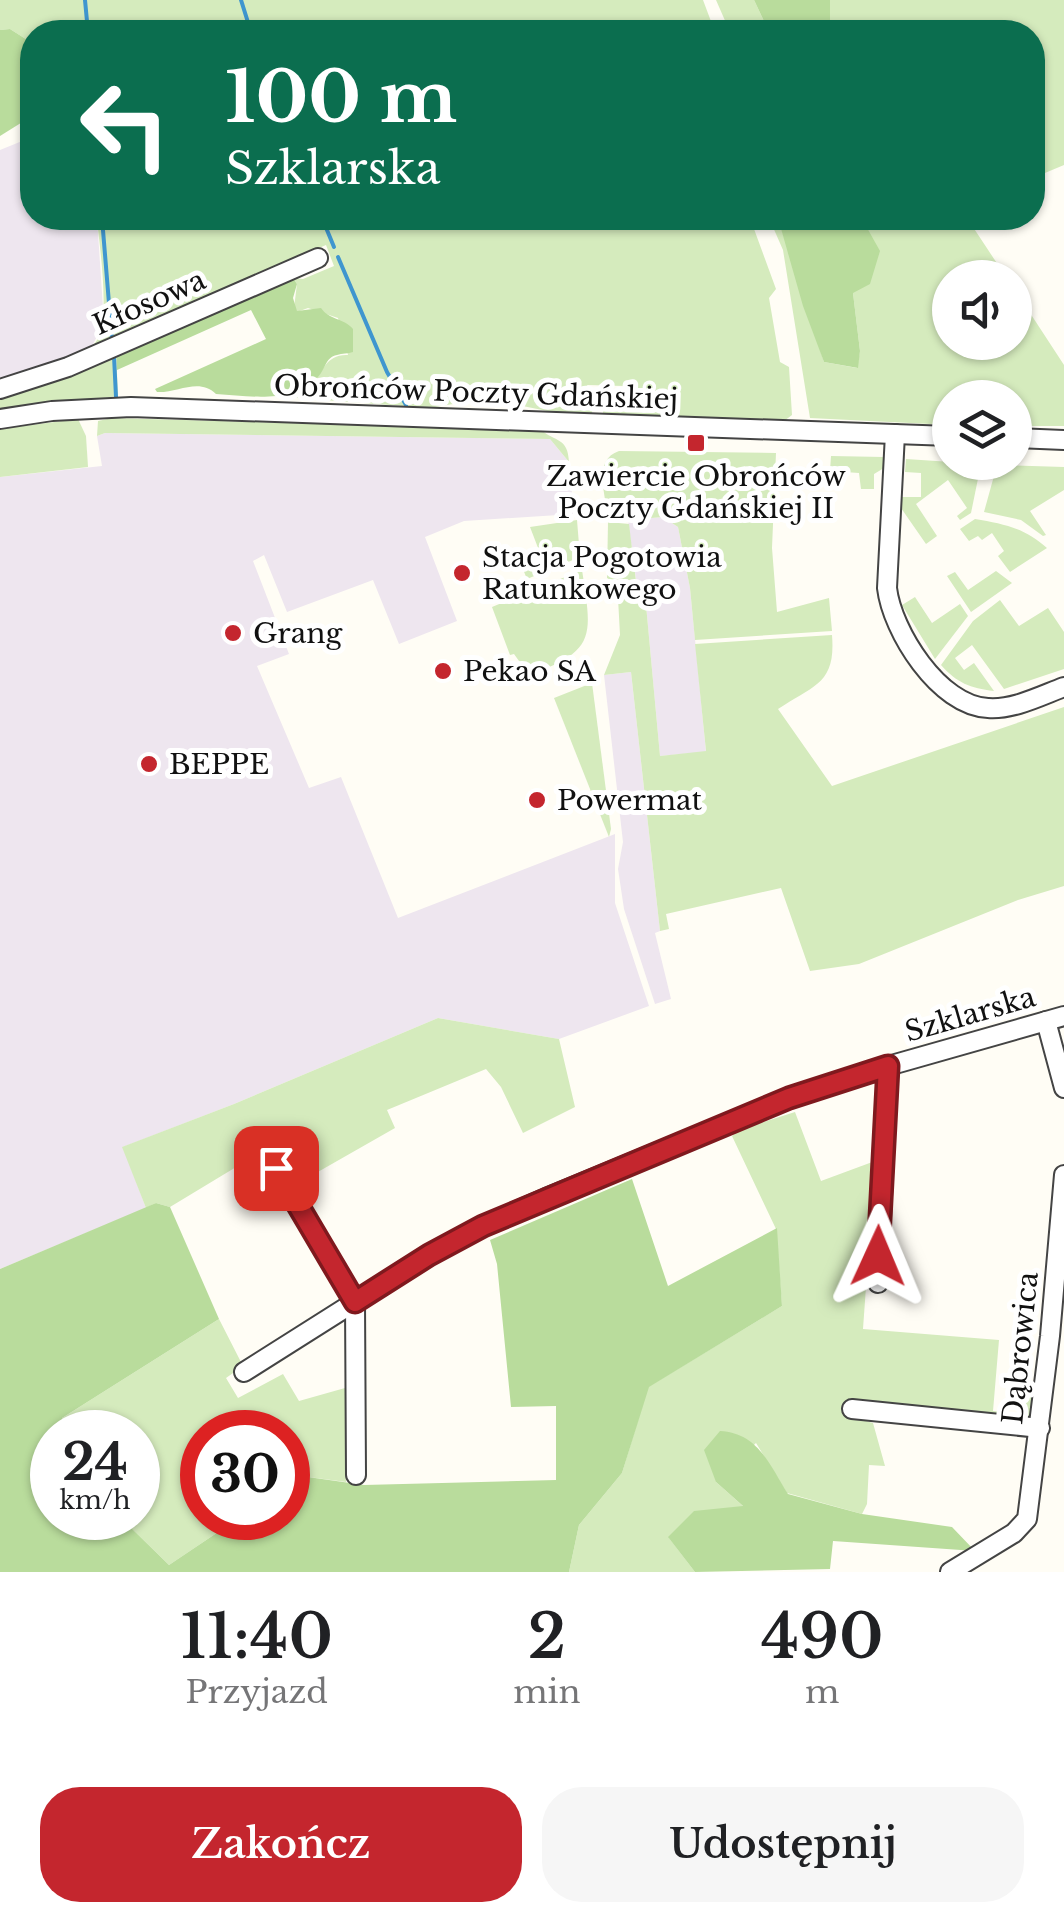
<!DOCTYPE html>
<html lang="pl">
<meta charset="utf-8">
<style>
body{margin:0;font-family:"Libre Baskerville",serif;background:#f6f6f6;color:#202124;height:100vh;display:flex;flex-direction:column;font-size:38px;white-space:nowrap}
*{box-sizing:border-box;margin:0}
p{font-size:32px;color:#757577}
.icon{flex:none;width:55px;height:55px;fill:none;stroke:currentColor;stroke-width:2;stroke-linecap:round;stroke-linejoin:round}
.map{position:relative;height:1572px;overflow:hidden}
.panel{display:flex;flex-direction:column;background:#fff;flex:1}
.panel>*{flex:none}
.top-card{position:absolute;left:20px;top:20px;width:1025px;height:210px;border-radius:40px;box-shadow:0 2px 8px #0004;background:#0b6e4f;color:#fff;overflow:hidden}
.buttons{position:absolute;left:932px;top:260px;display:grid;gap:20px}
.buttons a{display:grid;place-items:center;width:100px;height:100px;border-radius:50%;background:#fff;box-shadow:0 2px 8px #0004;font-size:50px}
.speed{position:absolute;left:30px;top:1410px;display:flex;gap:20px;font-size:50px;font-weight:700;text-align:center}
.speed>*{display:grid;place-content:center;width:130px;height:130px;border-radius:50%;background:#fff;box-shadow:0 2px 8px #0004;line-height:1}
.speed small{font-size:25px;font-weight:400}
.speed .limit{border:15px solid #d22;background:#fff;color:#111}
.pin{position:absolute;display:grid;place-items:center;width:85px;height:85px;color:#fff;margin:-42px;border-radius:20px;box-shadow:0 5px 15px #0006}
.me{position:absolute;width:110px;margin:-55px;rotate:1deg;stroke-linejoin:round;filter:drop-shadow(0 0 8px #0008)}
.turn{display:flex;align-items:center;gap:35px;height:210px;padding:0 40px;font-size:45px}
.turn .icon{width:130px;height:130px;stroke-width:2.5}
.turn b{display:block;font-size:70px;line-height:85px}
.eta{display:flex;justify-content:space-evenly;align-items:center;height:170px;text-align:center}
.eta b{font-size:60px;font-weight:600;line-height:70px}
.primary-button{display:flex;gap:20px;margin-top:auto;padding:20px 40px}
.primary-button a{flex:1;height:115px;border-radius:40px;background:#c4262e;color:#fff;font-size:40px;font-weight:600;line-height:115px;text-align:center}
.primary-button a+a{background:#f6f6f6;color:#202124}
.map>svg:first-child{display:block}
.industrial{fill:#eee6ef}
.green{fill:#d5ebbd}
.forest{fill:#b9dc9c}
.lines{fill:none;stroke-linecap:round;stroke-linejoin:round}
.stream{stroke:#3f96cf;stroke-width:4}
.minor-casing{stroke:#444;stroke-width:22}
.minor{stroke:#fff;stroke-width:18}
.route-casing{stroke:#7f191e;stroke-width:25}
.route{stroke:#c4262e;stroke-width:18}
.poi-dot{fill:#c4262e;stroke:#fff;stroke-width:4}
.labels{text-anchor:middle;stroke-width:10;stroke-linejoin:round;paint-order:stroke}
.street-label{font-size:28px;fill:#111;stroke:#fff}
.poi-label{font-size:28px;fill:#111;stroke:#fff;text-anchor:start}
</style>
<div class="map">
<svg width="1064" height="1572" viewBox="0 0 1064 1572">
<rect width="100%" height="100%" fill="#fffdf5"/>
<g class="industrial">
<polygon points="32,137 32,218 97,218 104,323 92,346 0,385 0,150"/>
<polygon points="105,433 550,439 569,462 574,514 464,521 425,537 457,621 399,644 373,580 287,612 264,555 253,561 289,654 257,666 309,788 341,777 398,918 615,834 615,903 649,1006 559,1039 438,1018 234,1104 123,1147 146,1208 0,1269 0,477 102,466 97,436"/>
<polygon points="663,517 678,527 690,588 706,752 660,756 645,594 638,594 628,520"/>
<polygon points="631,672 660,931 655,933 671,999 655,1004 624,909 618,869 623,842 604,675"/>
</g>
<g class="green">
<polygon points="0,0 703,0 715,32 32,32 32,43 10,29 0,30"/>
<polygon points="716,0 754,0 769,32 730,32"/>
<polygon points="830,0 1064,0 1064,165 1033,178 1032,32 830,32"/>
<path d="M97 218H750L776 289 769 298 780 362 789 367 792 415 784 421 603 414V403L609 396 625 400 624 386 587 385 593 399 592 413 552 412 503 402 459 403 429 408 284 397C292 392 301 389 308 384 325 372 325 354 348 355L338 318 308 308 297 312 294 308 297 284 293 278 303 279 334 266 326 245 305 254 307 259 0 385C18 376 85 355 95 343 112 323 99 245 97 218Z"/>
<polygon points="769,218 778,218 824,362 857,368 860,351 853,293 866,226 856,218 967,218 1006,277 950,278 950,342 1015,342 1015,290 1064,365 1064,426 1015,426 1015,398 950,398 950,425 810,418 783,250"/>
<polygon points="116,349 118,396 0,412 0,392"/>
<path d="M112 418 541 430C555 442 568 437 569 462L550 439 105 433 97 436 98 421Z"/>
<polygon points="78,419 86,436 88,467 0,477 0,429"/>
<path d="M619 451 776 453 772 548 777 612 829 598 832 631 695 640 690 588 678 527 663 517 628 520 607 513C605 491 593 460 619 451Z"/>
<polygon points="831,456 884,457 884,468 874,474 874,489 861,489 859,473 830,471"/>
<polygon points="906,459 981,464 971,513 960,520 957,516 967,508 948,480 916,504 937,536 926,544 901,508 898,497 921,497 921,473 905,472"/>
<polygon points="997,465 1064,467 1064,490 1030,511 1046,535 1043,536 1021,520 984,512"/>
<path d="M975 519C1004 524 1025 528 1047 548L1010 572 998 556 1004 551 992 533 982 540 978 536 969 541 960 529Z"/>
<polygon points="577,520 580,557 527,579 520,562 540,553 530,527"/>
<polygon points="608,522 629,524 636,581 618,584 607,578"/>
<path d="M582 570C592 636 597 651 529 675L514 654 510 655 492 607Z"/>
<polygon points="996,571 1012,583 971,612 947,576 955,572 968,590"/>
<path d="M645 594 660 756 706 751 695 644 832 635C836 684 814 685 778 709L832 786 1064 707V886L1018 900 859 964 810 971 781 888 666 914 669 929 660 931 631 672 604 675 620 635 618 598Z"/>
<polygon points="915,597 932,623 960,604 968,616 935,659 902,605"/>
<path d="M1000 600 1019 626 1048 608 1064 632V669L1004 689 972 645 955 658 964 670 974 663 994 691C970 688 957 683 941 665L973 621Z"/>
<polygon points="592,683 611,829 609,837 554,698"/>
<polygon points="438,1018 559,1039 575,1107 523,1133 501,1087 486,1069 387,1110 395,1128 295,1185 271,1146 170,1207 156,1203 146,1208 122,1147 234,1104"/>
<polygon points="795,1112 821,1181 875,1161 863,1329 999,1340 993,1411 1019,1413 1020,1396 1032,1396 1034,1416 1031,1421 847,1401 846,1415 873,1423 885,1466 869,1465 867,1504 862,1514 787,1493 756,1443 716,1482 744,1507 669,1538 695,1572 569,1572 579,1525 622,1473 648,1387 782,1306 776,1229 732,1136 742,1129"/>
<polygon points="219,1319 243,1366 226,1378 238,1398 283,1374 299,1401 345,1388 346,1482 301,1476 288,1485 288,1432 202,1432 202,1518 239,1518 169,1565 121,1518 138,1518 138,1432 69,1432 62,1418"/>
</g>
<g class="forest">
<polygon points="754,0 830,0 830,32 769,32"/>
<polygon points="10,29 32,43 32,116 0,136 0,30"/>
<polygon points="778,218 856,218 866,226 880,251 870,284 853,293 860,351 858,368 824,362 803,306"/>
<path d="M293 278 297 284 293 298 297 311 321 308C329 320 344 318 353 329V352C348 354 342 353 337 355 325 357 325 371 317 378 290 404 251 396 216 394 199 377 178 393 157 392L155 389 266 339 251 310 117 370 116 349Z"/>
<polygon points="632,1179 668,1286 777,1228 782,1306 649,1387 622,1473 579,1525 569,1572 0,1572 0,1269 156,1203 170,1207 219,1319 62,1418 69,1432 52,1432 52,1518 121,1518 169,1565 239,1518 288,1518 288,1485 301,1476 364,1485 556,1480 556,1406 511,1407 497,1264 490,1240"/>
<path d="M720 1431C758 1433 769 1464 788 1494L862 1514 952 1527 975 1551 833 1541 830 1569 695 1572 668 1537 694 1511 743 1506 716 1482 704 1450Z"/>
</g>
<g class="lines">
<g class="stream">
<polyline points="85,0 88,32"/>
<polyline points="241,0 251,32"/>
<polyline points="102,218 112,340"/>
<polyline points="322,218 334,247"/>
<polyline points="338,257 387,372 406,405"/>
<polyline points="114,356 116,397"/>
</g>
<defs>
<g id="minor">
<polyline points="0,389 68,367 318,258"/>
<polyline points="0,419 52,411 131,407 950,436"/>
<path d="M895 434 887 588C892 631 939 706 988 708 1013 710 1040 696 1064 687"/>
<polyline points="1015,438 1064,440"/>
<polyline points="1046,1021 1064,1088"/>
<polyline points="276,1169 355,1302 356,1475"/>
<polyline points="878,1283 888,1066"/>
<polyline points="244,1372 429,1255 483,1226 546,1198 789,1098 888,1066 1064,1016"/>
<polyline points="852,1409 1040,1428"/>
<polyline points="950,1572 1014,1533 1027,1519 1050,1336 1064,1175"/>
</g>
</defs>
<use href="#minor" class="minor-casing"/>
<use href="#minor" class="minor"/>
</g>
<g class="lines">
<defs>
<polyline id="route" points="276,1168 355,1302 429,1255 483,1226 789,1098 888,1066 878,1256"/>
</defs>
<use href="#route" class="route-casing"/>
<use href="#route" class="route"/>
</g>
<g class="poi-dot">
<rect x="686" y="433" width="20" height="20" rx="5"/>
<circle cx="462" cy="573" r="10"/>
<circle cx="233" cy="633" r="10"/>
<circle cx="443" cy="671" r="10"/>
<circle cx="149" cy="764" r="10"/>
<circle cx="537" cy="800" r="10"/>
</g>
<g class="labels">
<g class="street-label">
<text transform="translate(149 302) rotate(-24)" y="10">Kłosowa</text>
<text transform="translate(476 392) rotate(2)" y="10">Obrońców Poczty Gdańskiej</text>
<text transform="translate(970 1014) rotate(-16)" y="10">Szklarska</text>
<text transform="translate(1020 1348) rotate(-84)" y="10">Dąbrowica</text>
</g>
<g class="poi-label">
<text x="696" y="486" text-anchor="middle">Zawiercie Obrońców<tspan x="696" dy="32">Poczty Gdańskiej II</tspan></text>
<text x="482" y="567">Stacja Pogotowia<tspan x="482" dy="32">Ratunkowego</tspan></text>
<text x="253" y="643">Grang</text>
<text x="463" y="681">Pekao SA</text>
<text x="169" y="774">BEPPE</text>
<text x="557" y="810">Powermat</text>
</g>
</g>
</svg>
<div class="buttons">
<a><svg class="icon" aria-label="sound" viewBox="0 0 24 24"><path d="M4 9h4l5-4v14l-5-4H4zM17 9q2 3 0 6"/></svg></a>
<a><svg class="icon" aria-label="layers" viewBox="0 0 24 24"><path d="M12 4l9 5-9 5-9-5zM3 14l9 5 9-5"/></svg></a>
</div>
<div class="speed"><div>24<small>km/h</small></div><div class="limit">30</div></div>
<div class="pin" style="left:276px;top:1168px;background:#d93025"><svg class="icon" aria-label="arrive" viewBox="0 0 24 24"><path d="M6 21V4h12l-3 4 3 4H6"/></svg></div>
<svg class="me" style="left:878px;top:1256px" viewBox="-20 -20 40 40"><path d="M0-17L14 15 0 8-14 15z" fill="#c4262e" stroke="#fff" stroke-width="4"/></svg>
<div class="top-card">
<div class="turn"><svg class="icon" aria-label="left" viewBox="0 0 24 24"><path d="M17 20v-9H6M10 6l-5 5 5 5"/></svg><div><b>100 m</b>Szklarska</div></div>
</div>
</div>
<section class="panel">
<div class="eta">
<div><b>11:40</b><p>Przyjazd</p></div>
<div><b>2</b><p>min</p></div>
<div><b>490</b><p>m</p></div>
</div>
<div class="primary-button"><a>Zakończ</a><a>Udostępnij</a></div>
</section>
